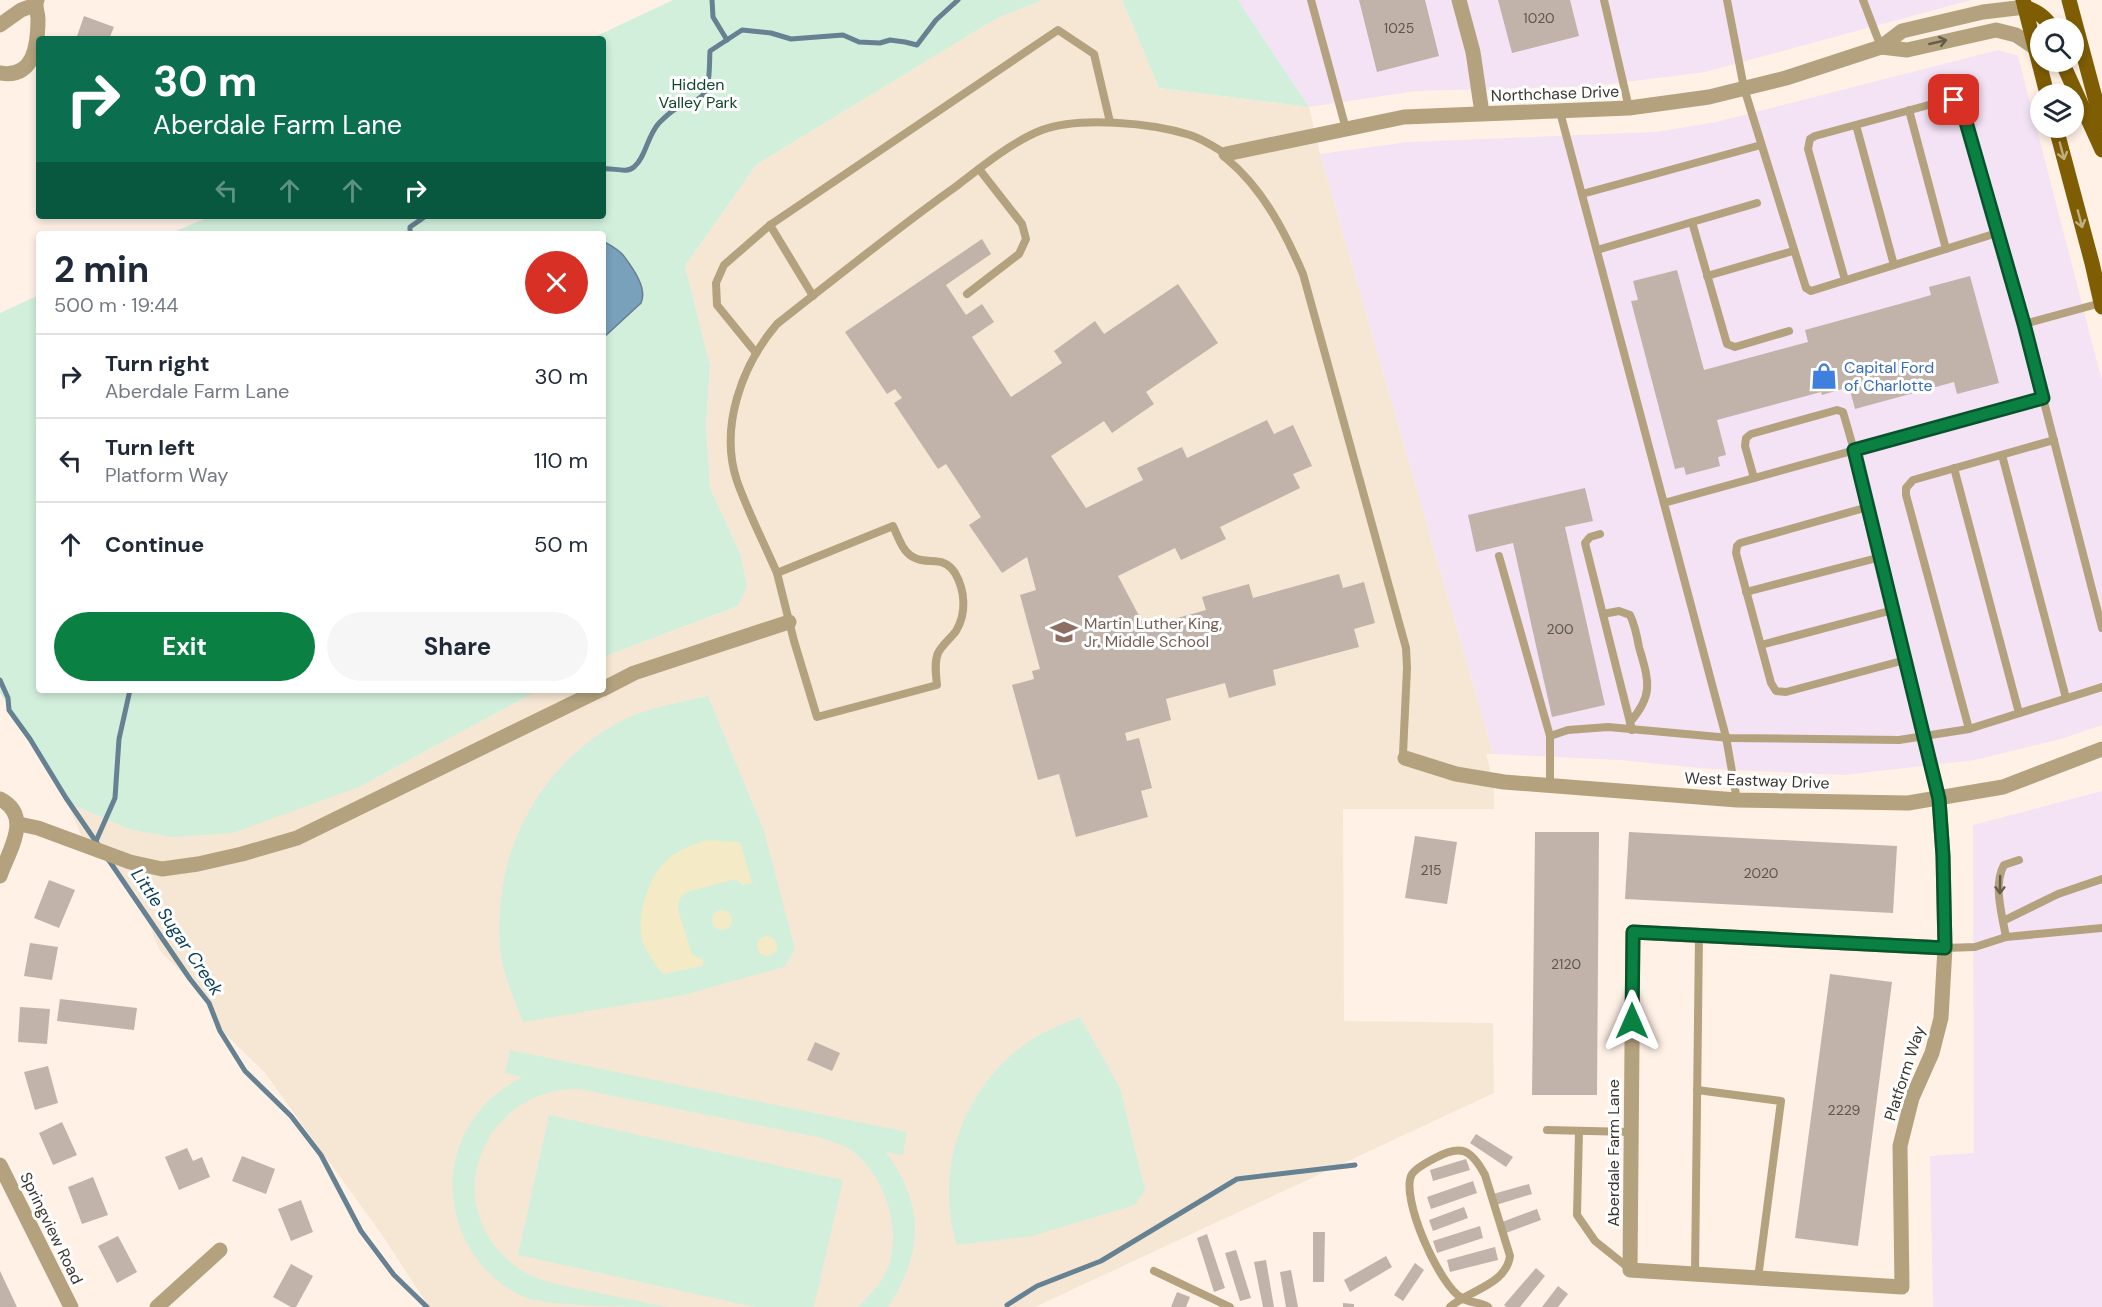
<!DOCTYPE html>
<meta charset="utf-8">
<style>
body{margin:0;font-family:"DM Sans",sans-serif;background:#f6f6f7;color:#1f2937;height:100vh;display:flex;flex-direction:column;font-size:22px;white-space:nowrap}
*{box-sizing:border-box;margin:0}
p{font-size:20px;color:#747a83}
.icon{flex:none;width:33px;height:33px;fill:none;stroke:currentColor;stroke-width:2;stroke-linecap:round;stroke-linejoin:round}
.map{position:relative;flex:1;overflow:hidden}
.side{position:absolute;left:36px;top:231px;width:570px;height:462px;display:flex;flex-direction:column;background:#fff;border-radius:6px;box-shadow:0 3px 9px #0003}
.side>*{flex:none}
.banner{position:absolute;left:36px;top:36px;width:570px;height:183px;border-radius:6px;box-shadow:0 3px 9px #0003;background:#0b6e4f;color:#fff;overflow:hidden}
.tools{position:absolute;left:2030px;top:18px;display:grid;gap:12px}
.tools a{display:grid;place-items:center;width:54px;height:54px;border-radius:50%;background:#fff;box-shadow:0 3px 9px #0003;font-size:30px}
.pin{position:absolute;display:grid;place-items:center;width:51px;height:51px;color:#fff;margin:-26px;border-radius:12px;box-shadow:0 3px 9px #0006}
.me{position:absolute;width:66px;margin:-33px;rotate:0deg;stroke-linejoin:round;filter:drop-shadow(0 0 4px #0008)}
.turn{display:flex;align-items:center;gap:21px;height:126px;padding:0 18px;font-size:27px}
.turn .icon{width:78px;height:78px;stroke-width:2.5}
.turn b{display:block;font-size:42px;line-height:51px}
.lanes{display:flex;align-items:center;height:57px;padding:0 18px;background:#0003;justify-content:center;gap:30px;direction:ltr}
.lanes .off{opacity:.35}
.round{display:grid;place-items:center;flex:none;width:63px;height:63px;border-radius:32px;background:#f6f6f7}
.overview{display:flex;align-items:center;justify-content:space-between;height:102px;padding:0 18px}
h1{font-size:36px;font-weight:700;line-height:45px}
.cta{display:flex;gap:12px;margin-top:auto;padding:12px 18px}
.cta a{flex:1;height:69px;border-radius:36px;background:#0b8043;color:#fff;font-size:24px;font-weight:700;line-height:69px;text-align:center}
.cta a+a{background:#f6f6f7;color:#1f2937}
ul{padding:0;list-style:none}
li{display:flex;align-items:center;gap:18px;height:84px;padding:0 18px;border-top:2px solid #e0e1e3}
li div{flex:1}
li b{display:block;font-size:22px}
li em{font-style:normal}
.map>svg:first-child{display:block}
.commercial{fill:#f4e3f5}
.education{fill:#f6e7d4}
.green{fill:#d2efdc}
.sand{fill:#f4eac5}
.water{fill:#79a1bc;stroke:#668192;stroke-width:1.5}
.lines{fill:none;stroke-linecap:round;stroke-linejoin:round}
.stream{stroke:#668192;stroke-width:5}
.building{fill:#c1b3a9}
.service{stroke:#b4a27e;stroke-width:8}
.minor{stroke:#b4a27e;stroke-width:15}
.primary{stroke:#7e5d03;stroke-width:15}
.oneway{stroke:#655c4c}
.oneway2{stroke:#beae81}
.route-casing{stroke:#07532c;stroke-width:15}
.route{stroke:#0b8043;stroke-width:10}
.labels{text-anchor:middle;stroke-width:6;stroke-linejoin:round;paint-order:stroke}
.number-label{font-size:14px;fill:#5c554f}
.park-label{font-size:16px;fill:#13472d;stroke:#fff}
.street-label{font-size:16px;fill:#3b3631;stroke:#fff}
.shop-label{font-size:16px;fill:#366cbe;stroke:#fff;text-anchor:start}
.education-label{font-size:16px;fill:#785e54;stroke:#fff;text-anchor:start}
.water-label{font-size:18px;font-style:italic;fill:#073d59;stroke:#fff}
</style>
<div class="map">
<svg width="2102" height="1307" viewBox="0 0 2102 1307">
<rect width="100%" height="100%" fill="#fff1e6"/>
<g class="commercial">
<polygon points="1238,0 1971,0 1705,72 1594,86 1416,91 1309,107"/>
<polygon points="1998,50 2018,56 2102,381 2102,725 2061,739 1975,760 1844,775 1711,769 1619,760 1493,754 1320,154 1408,142 1656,132 1716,122"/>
<polygon points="2102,791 2102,1307 1933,1307 1930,1156 1974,1153 1973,825"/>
</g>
<polygon class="education" points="1043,0 1122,0 1159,88 1309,107 1320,154 1493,754 1486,754 1494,784 1494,809 1343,809 1344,1021 1493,1023 1494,1093 1035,1307 429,1307 382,1235 265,1073 222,1031 204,994 160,951 136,893 82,837 67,802 131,830 359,787 539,690 603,690 603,657 738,606 740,553 710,488 706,426 710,366 685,266 756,165 997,18"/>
<g class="green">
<polygon points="673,0 1043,0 997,18 756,165 685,266 710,366 706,426 710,488 740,553 747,586 738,606 603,657 603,234 169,234 211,216 603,216 603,39 590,39"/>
<polygon points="1122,0 1238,0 1309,107 1159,88"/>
<polygon points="39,295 39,690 539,690 359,787 233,833 173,837 131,830 67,802 0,693 0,313"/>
<path d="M708 696 764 831 795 949 784 967 684 995 523 1022C516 1005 509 988 504 970 499 952 499 931 500 912 504 830 552 756 625 719 651 707 681 702 708 696Z"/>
<path d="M1080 1017 1120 1088 1145 1190 1135 1205 1032 1236 957 1245C933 1168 964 1085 1031 1040 1046 1030 1063 1024 1080 1017Z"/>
<path d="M510 1050 907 1132 903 1155 886 1152C925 1207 924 1251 888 1307H858C871 1294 885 1280 890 1262 900 1224 885 1179 855 1153 845 1145 833 1142 821 1138L579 1089C483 1088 436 1204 514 1265 537 1283 567 1286 595 1292 619 1297 642 1302 666 1307 625 1307 563 1307 526 1298 457 1268 430 1179 474 1118 486 1099 503 1088 522 1077L505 1073Z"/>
<polygon points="549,1115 843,1180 814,1307 754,1307 518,1255"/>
</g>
<g class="sand">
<path d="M707 840 740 842 752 883 742 885 736 879 690 891 683 895 679 900 678 910 692 954 704 961 702 966 663 974C655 965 648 954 643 943 635 919 648 877 666 861 677 850 692 845 707 840Z"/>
<circle cx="722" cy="920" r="10"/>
<circle cx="767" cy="946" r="10"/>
</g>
<path class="water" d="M603 241C610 245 618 249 623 255 632 267 648 288 641 303L603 338Z"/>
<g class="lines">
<g class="stream">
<polyline points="712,0 713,17 727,40"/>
<path d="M603 169C612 167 626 174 634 167 646 157 647 136 659 123 664 118 670 112 677 108 684 105 696 102 702 96 711 86 709 64 710 51L742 30 771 33 791 39 843 35 859 42 880 43 890 40 905 42 917 45 936 20 958 0"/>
<polyline points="410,234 410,227 426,216"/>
<polyline points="0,680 8,698 9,710 30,739 66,798 99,846"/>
<polyline points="96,841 115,798 119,739 130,690"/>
<polyline points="108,859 190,979 209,1003 220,1031 245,1071 291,1116 321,1155 361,1231 394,1275 427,1307"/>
<polyline points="1007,1305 1037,1286 1101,1261 1237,1179 1355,1165"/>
</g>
</g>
<g class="building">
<polygon points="1359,0 1425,0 1439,56 1377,72"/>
<polygon points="1498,0 1570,0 1579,36 1512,53"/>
<polygon points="84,16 114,27 109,39 76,39"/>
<polygon points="982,239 991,254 946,285 966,315 982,304 994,322 972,337 1011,397 1062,363 1054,351 1095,321 1104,334 1178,284 1218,343 1146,392 1154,404 1112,433 1104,421 1051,456 1086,508 1143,480 1137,468 1182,447 1187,458 1267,420 1274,434 1293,425 1312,466 1293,474 1300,488 1220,527 1226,539 1181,560 1175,548 1118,576 1145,627 1206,610 1202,597 1249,584 1253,598 1339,574 1343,588 1364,582 1375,623 1354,629 1359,647 1273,670 1276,685 1229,698 1225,683 1166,699 1171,720 1125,733 1127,741 1139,738 1152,788 1141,791 1148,817 1076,837 1059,774 1038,780 1012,685 1034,679 1032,671 1040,669 1020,595 1036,590 1027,557 1002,573 969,525 981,517 946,464 938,469 894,403 902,398 895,389 887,394 845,332"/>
<polygon points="1677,270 1704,370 1808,342 1805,330 1914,300 1931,295 1929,287 1970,276 1999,383 1957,394 1954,382 1855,409 1849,387 1822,395 1821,392 1717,420 1726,455 1718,457 1720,466 1686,475 1684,467 1675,469 1631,301 1638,300 1633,281"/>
<polygon points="1585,488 1593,521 1565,527 1605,705 1552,717 1513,543 1476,552 1468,515"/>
<polygon points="1535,832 1599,832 1597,1095 1532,1095"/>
<polygon points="1629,832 1897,846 1893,913 1625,899"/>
<polygon points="1415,836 1457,842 1447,904 1405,898"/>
<polygon points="49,880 75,890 59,928 34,918"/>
<polygon points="30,943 58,947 52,980 24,976"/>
<polygon points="1830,974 1892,982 1858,1246 1795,1238"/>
<polygon points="60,999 137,1008 134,1030 57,1021"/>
<polygon points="20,1007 50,1009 47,1044 18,1042"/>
<polygon points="815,1042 840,1053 832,1071 807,1060"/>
<polygon points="48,1066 58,1103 35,1110 24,1072"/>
<polygon points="62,1122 77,1155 53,1165 39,1133"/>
<polygon points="1476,1134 1513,1157 1506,1167 1470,1143"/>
<polygon points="187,1148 193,1161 202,1157 210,1177 179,1190 165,1157"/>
<polygon points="242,1156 275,1169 266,1194 232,1181"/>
<polygon points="1466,1159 1470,1170 1433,1181 1430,1170"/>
<polygon points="93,1177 108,1215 82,1224 68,1187"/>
<polygon points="1473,1181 1477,1193 1431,1209 1427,1197"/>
<polygon points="1529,1184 1532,1194 1496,1205 1493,1194"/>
<polygon points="301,1200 313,1232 291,1241 278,1209"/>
<polygon points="1464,1207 1468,1218 1433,1231 1429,1220"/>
<polygon points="1537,1209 1541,1220 1506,1233 1502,1222"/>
<polygon points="1480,1226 1483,1238 1437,1253 1433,1241"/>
<polygon points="1313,1232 1325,1232 1324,1282 1313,1282"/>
<polygon points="1207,1234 1225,1288 1214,1292 1197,1238"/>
<polygon points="118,1236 137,1272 117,1283 98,1246"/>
<polygon points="1495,1247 1498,1260 1450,1272 1447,1260"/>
<polygon points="1236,1250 1251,1298 1240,1301 1225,1253"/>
<polygon points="1386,1256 1392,1267 1350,1292 1344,1280"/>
<polygon points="1266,1260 1274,1307 1263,1307 1254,1262"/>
<polygon points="1415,1263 1424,1270 1403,1301 1394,1295"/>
<polygon points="291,1264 313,1276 296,1307 291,1307 273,1297"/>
<polygon points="1536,1268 1545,1276 1520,1307 1506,1307 1504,1305"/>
<polygon points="1291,1270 1298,1307 1286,1307 1280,1272"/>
<polygon points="0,1271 17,1307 0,1307"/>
<polygon points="1558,1286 1568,1294 1558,1307 1542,1307"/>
<polygon points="1177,1292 1190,1297 1186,1307 1171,1307"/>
<polygon points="1343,1303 1354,1304 1354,1307 1343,1307"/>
</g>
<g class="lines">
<g class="service">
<polyline points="1311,0 1346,129"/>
<polyline points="1604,0 1629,108"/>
<polyline points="1727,0 1744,88 1806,288 1811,291 1997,233"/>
<polyline points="1863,0 1881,47"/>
<polyline points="1909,110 1946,249"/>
<polyline points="1560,112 1726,737 1737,800"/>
<polyline points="1856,125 1894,265"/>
<polyline points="1582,194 1761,145"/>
<polyline points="1692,222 1727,344 1735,347 1789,331"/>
<polyline points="770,225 1058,30 1094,54 1110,122"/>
<polyline points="1597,250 1757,203"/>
<polyline points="1707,276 1793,251"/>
<polyline points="1845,280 1808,149 1810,139 1815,136 1947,100 1957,101 1962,108 2024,324 2102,628"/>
<polyline points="967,294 1019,254 1026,239 1022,224 979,169"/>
<polyline points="2024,324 2101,303"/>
<polyline points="756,353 717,305 716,283 724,265 770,225 813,296"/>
<polyline points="2002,455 2066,698"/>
<polyline points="1954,468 2019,713"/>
<polyline points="1754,478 1745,446 1746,438 1751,434 1837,410 1843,412 1854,450 1939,799"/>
<polyline points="1664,503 2043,398"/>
<polyline points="1868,507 1740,543 1737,546 1736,553 1771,683 1776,691 1786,692 1905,660"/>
<path d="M893 526C898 536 902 551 913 557 928 566 943 554 955 573 965 590 967 613 956 631 951 638 942 645 938 653 934 663 936 675 937 685L817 717 794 641 777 573Z"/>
<polyline points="1600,534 1590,537 1585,543 1632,730"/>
<polyline points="1499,556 1550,736 1550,786"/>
<path d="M777 573C764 543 748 512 737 481 719 427 742 365 777 324 837 277 896 229 958 185 981 167 1015 140 1042 130 1079 116 1152 123 1190 135 1203 139 1214 147 1226 154L1227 159C1263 189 1285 232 1303 274L1406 648 1407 668 1403 754 1405 758"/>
<polyline points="1746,592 1881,557"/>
<path d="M1603 614 1619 611 1630 615C1635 625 1637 636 1639 647 1648 679 1655 694 1630 722"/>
<polyline points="1761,645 1893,610"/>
<polyline points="1969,729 1906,495 1906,488 1913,480 2054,440"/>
<polyline points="1550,736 1568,730 1608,727 1730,738 1899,740 1969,729 2102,687"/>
<polyline points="2003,921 2058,894 2102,879"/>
<path d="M2006 937C2002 915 1993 884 2004 865L2019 860"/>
<polyline points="1945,948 1975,947 2006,937 2102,928"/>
<polyline points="1697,1090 1781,1101 1758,1278"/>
<polyline points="1547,1130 1631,1132"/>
<polyline points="1579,1131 1577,1215 1595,1241 1630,1269"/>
<polyline points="1154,1271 1230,1307"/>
<polyline points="1695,1274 1699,934"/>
<path d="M1450 1307C1469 1290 1506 1285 1510 1256L1485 1175C1471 1149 1461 1144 1435 1158 1428 1162 1417 1167 1412 1174 1399 1196 1440 1287 1462 1298 1470 1303 1480 1302 1488 1307"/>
</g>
<g class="minor">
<polyline points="1459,0 1473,52 1482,113"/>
<polyline points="0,25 21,10 35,5"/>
<polyline points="1881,47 1907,50 1996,30 2016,35 2034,47"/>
<path d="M0 73C34 79 38 45 38 19 38 12 34 7 37 0"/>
<polyline points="1226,154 1404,117 1629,108 1709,97 1786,78 1881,47 1902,31 1983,12 2025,7"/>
<polyline points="603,689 634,673 789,622"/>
<polyline points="1405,758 1456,774 1504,782 1737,800 1908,803 2003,787 2102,749"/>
<path d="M0 799C33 816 9 850 0 876"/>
<polyline points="1939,799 1943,856 1945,948 1941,1018 1932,1053 1912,1098 1900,1146 1902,1287 1630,1270 1633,932 1945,948"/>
<polyline points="19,824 38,828 130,862 162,869 198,864 242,854 297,838 600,690"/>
<polyline points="0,1165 71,1307"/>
<polyline points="157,1307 220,1250"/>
</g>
<g class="primary">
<polyline points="2023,0 2047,94"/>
<polyline points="2069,0 2102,124"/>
<path d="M2025 7C2037 12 2045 16 2052 28"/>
<polyline points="2062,62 2102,150"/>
<polyline points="2056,128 2092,263 2102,307"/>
</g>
</g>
<defs><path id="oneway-shaft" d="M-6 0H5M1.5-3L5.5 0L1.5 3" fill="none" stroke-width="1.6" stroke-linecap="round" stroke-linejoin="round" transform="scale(1.5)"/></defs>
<g class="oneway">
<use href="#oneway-shaft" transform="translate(1938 42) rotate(-13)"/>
<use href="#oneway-shaft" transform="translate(2000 885) rotate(91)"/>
</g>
<g class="oneway2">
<use href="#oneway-shaft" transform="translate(2062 151) rotate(75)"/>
<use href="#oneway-shaft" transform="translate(2080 219) rotate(75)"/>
</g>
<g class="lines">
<defs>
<polyline id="route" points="1632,1021 1633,932 1945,948 1943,856 1939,799 1854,450 2043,398 2024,324 1962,108 1959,103 1954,100"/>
</defs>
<use href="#route" class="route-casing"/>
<use href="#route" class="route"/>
</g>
<defs>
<symbol id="shop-bare" viewBox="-9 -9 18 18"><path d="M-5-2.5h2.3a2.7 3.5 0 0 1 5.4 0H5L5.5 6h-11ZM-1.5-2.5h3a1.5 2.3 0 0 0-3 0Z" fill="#3f7fe0" stroke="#fff" stroke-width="2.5" paint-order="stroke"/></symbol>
<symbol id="school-bare" viewBox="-9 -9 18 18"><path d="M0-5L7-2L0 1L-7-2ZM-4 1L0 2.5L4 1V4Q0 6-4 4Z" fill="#8d6e63" stroke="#fff" stroke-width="2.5" paint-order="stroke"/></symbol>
</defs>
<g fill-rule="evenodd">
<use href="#shop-bare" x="1805" y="357" width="38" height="38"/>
<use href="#school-bare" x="1045" y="613" width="38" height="38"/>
</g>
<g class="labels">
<g class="number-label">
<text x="1539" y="23">1020</text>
<text x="1399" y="33">1025</text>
<text x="1560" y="634">200</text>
<text x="1431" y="875">215</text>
<text x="1761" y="878">2020</text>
<text x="1566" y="969">2120</text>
<text x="1844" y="1115">2229</text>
</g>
<g class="park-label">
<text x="698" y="90">Hidden<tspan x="698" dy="18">Valley Park</tspan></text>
</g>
<g class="street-label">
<text transform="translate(1555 93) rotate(-2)" y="6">Northchase Drive</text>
<text transform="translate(1757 780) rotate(2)" y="6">West Eastway Drive</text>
<text transform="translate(1904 1073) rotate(-72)" y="6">Platform Way</text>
<text transform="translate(1613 1153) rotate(-90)" y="6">Aberdale Farm Lane</text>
<text transform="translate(52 1228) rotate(64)" y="6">Springview Road</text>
</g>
<g class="shop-label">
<text x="1844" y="373">Capital Ford<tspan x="1844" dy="18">of Charlotte</tspan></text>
</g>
<g class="education-label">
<text x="1084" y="629">Martin Luther King,<tspan x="1084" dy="18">Jr. Middle School</tspan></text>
</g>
<g class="water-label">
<text transform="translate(177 932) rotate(56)" y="6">Little Sugar Creek</text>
</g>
</g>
</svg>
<div class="tools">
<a><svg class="icon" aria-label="search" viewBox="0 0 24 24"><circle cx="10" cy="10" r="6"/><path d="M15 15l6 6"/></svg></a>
<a><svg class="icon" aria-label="layers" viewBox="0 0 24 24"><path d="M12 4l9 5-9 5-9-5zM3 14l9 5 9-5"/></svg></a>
</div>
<div class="pin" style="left:1954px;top:100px;background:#d93025"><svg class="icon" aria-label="arrive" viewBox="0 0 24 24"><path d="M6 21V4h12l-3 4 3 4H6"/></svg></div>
<svg class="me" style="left:1632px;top:1021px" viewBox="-20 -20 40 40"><path d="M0-17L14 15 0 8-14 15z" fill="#0b8043" stroke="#fff" stroke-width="4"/></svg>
<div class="banner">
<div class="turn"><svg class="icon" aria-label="right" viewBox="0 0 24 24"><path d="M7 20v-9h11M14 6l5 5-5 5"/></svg><div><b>30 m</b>Aberdale Farm Lane</div></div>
<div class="lanes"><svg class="icon off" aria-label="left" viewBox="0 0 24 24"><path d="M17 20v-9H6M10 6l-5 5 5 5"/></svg><svg class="icon off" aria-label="ahead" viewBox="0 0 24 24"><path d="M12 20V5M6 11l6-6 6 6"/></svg><svg class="icon off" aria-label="ahead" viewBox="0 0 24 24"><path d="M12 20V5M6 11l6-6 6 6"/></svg><svg class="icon" aria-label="right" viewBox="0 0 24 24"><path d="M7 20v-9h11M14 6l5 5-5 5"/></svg></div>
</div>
<section class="side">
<div class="overview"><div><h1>2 min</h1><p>500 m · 19:44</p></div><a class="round" style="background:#d93025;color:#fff"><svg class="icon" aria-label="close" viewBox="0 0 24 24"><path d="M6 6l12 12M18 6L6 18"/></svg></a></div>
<ul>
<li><svg class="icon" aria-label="right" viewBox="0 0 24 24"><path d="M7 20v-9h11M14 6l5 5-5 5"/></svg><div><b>Turn right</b><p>Aberdale Farm Lane</p></div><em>30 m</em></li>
<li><svg class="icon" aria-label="left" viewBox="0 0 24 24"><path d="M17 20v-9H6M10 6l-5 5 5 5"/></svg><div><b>Turn left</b><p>Platform Way</p></div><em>110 m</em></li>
<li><svg class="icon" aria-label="ahead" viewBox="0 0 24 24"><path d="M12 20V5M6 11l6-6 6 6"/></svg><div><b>Continue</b></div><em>50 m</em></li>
</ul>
<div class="cta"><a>Exit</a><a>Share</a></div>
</section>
</div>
